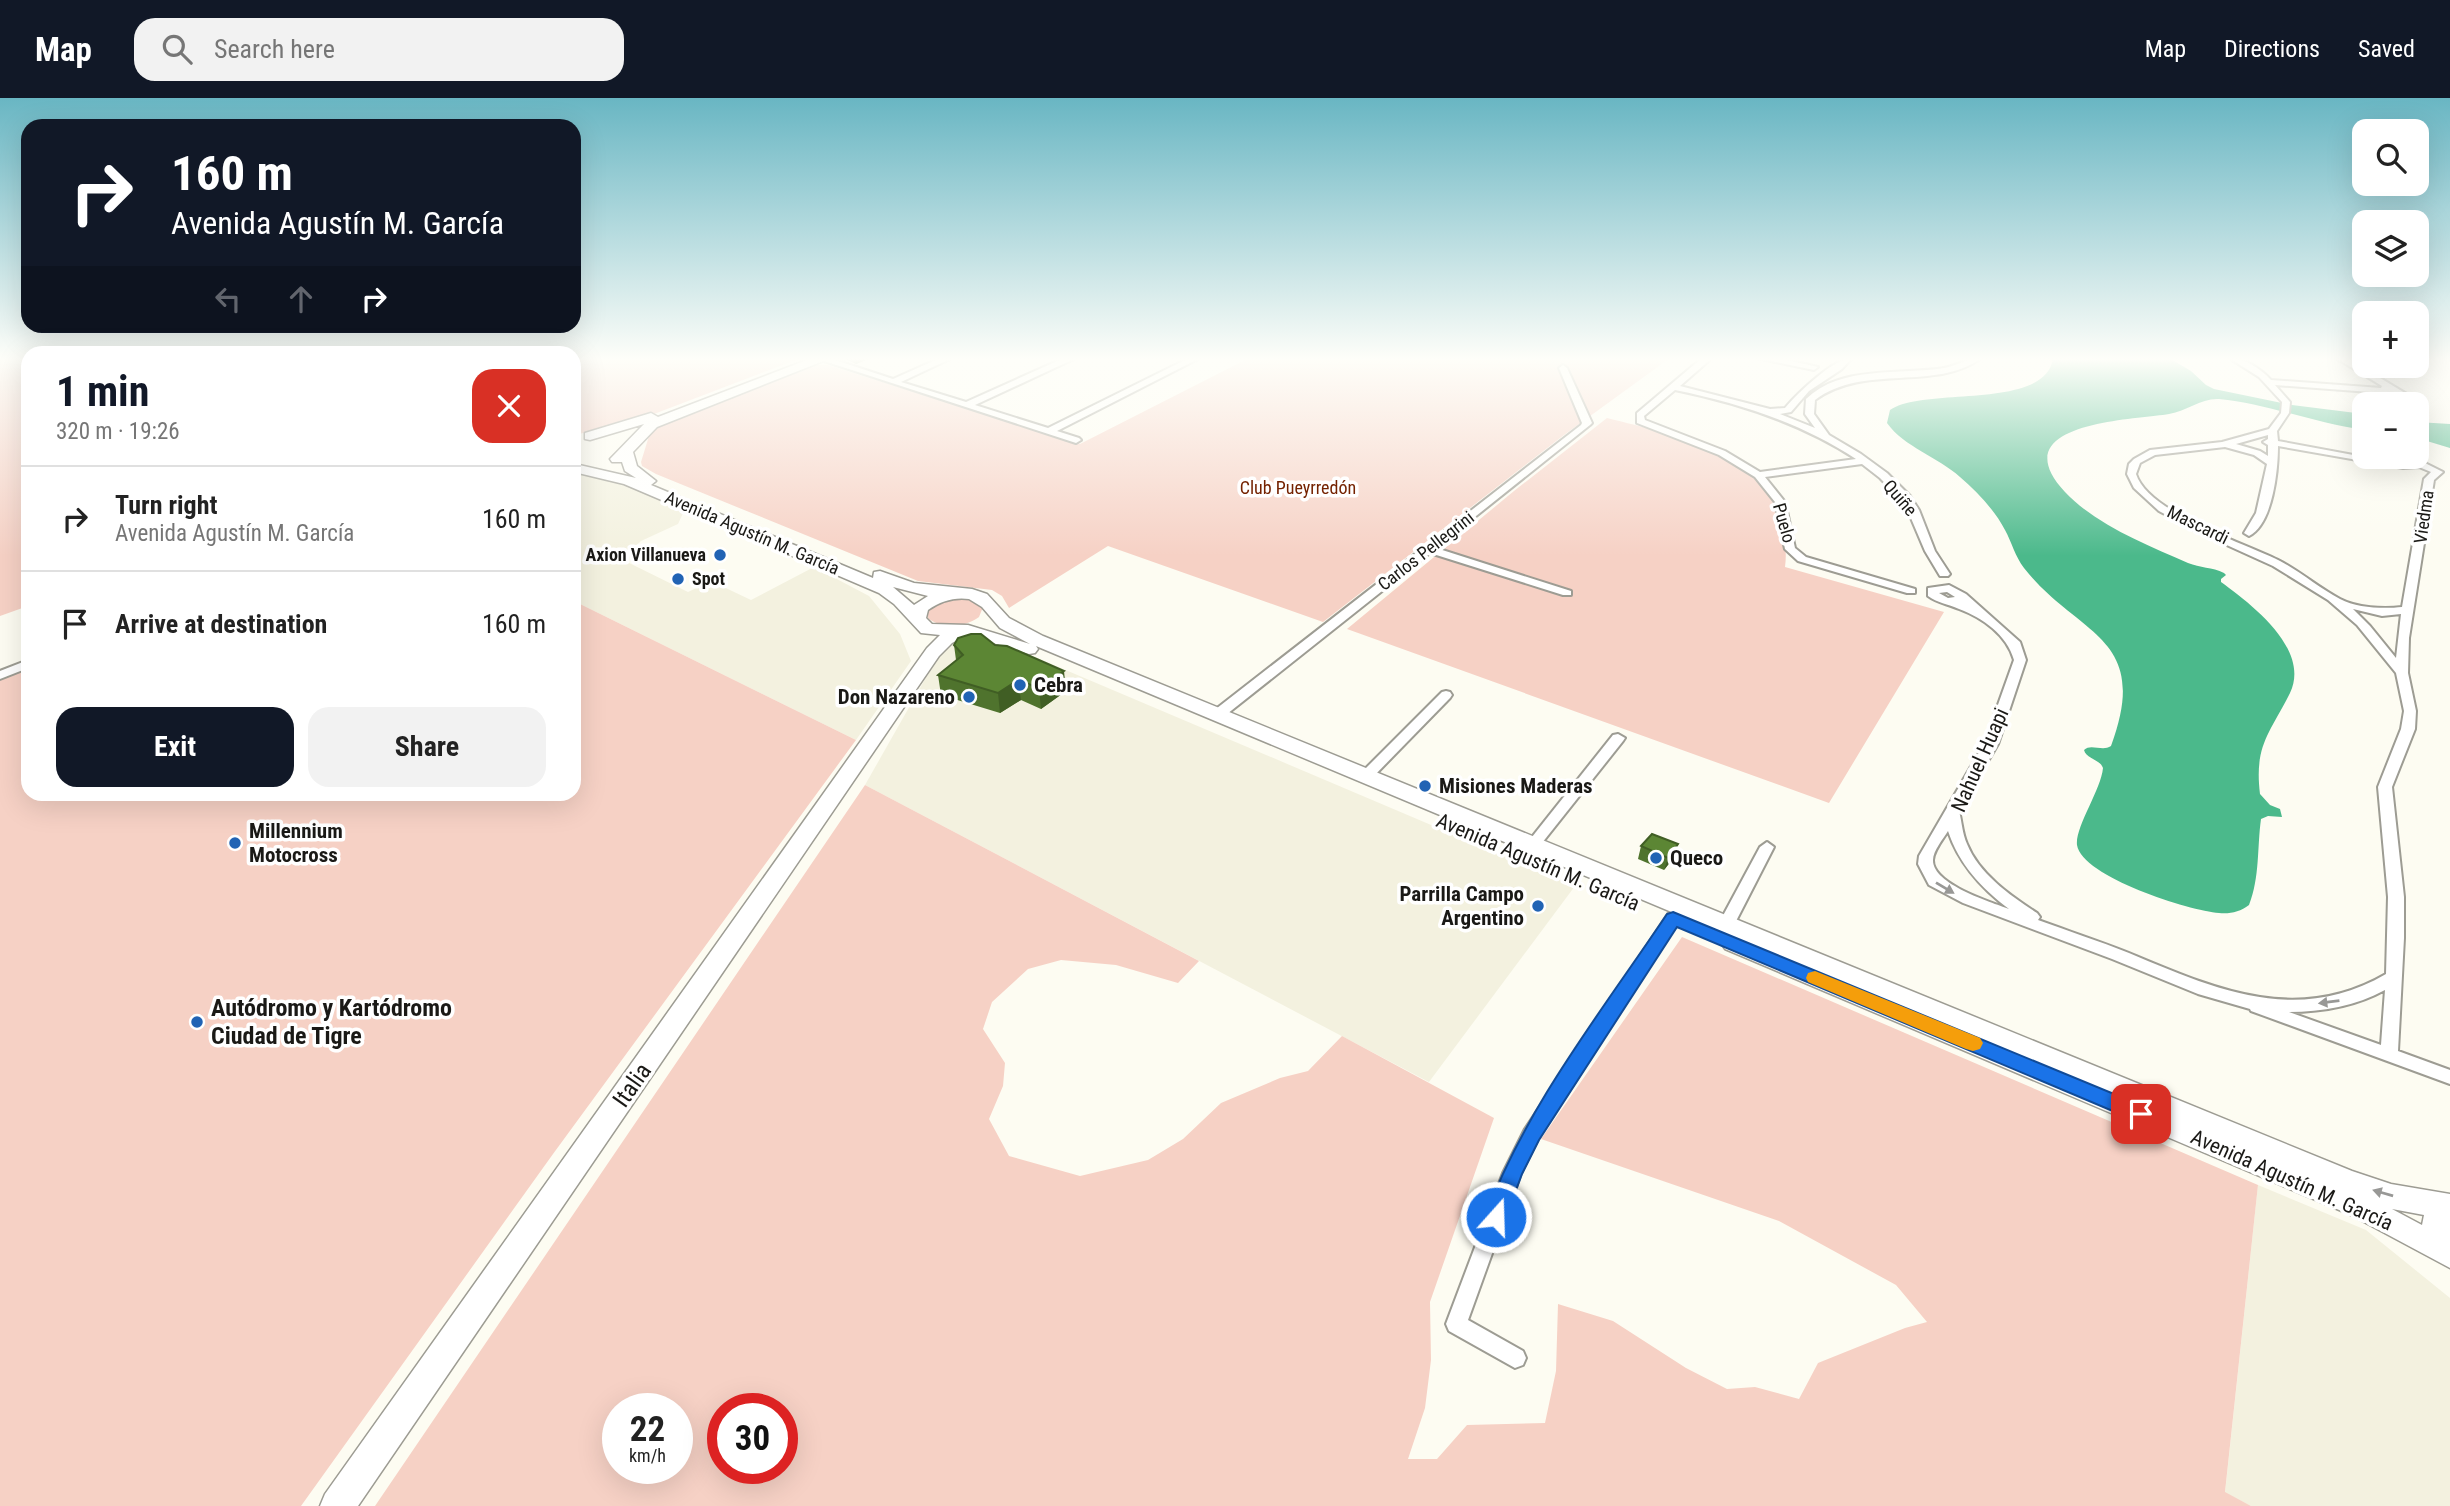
<!DOCTYPE html>
<meta charset="utf-8">
<style>
body{margin:0;font-family:"Roboto Condensed",sans-serif;background:#f2f2f2;color:#222;height:100vh;display:flex;flex-direction:column;font-size:26px;white-space:nowrap}
*{box-sizing:border-box;margin:0}
p{font-size:23px;color:#767676}
.icon{flex:none;width:38px;height:38px;fill:none;stroke:currentColor;stroke-width:2;stroke-linecap:round;stroke-linejoin:round}
.map{position:relative;flex:1;overflow:hidden}
.sheet{position:absolute;left:21px;top:248px;width:560px;height:455px;display:flex;flex-direction:column;background:#fff;border-radius:21px;box-shadow:0 7px 28px #0002}
.sheet>*{flex:none}
.hud{position:absolute;left:21px;top:21px;width:560px;height:214px;border-radius:21px;box-shadow:0 7px 28px #0002;background:#111827;color:#fff;overflow:hidden}
.controls{position:absolute;left:2352px;top:21px;display:grid;gap:14px}
.controls a{display:grid;place-items:center;width:77px;height:77px;border-radius:14px;background:#fff;box-shadow:0 7px 28px #0002;font-size:35px}
.speed{position:absolute;left:602px;top:1295px;display:flex;gap:14px;font-size:35px;font-weight:700;text-align:center}
.speed>*{display:grid;place-content:center;width:91px;height:91px;border-radius:50%;background:#fff;box-shadow:0 7px 28px #0002;line-height:1}
.speed small{font-size:18px;font-weight:400}
.speed .limit{border:10px solid #d22;background:#fff;color:#111}
.pin{position:absolute;display:grid;place-items:center;width:60px;height:60px;color:#fff;margin:-30px;border-radius:14px;box-shadow:0 4px 10px #0006}
.me{position:absolute;width:77px;margin:-38px;rotate:20deg;stroke-linejoin:round;filter:drop-shadow(0 0 5px #0008)}
.turn{display:flex;align-items:center;gap:24px;height:147px;padding:0 35px;font-size:32px}
.turn .icon{width:91px;height:91px;stroke-width:2.5}
.turn b{display:block;font-size:49px;line-height:60px}
.lanes{display:flex;align-items:center;height:66px;padding:0 35px;background:#0003;justify-content:center;gap:35px;direction:ltr}
.lanes .off{opacity:.35}
.round{display:grid;place-items:center;flex:none;width:74px;height:74px;border-radius:21px;background:#f2f2f2}
.summary{display:flex;align-items:center;justify-content:space-between;height:119px;padding:0 35px}
h1{font-size:42px;font-weight:700;line-height:52px;color:#111827}
.cta{display:flex;gap:14px;margin-top:auto;padding:14px 35px}
.cta a{flex:1;height:80px;border-radius:21px;background:#111827;color:#fff;font-size:28px;font-weight:700;line-height:80px;text-align:center}
.cta a+a{background:#f2f2f2;color:#222}
ul{padding:0;list-style:none}
li{display:flex;align-items:center;gap:21px;height:105px;padding:0 35px;border-top:2px solid #e0e0e0}
li div{flex:1}
li b{display:block;font-size:26px}
li em{font-style:normal}
header{display:flex;align-items:center;gap:42px;box-sizing:border-box;height:98px;padding:0 35px;background:#111827;color:#fff}
header strong{font-size:33px}
nav{display:flex;gap:38px;margin-inline-start:auto;font-size:24px}
.search{width:490px;height:63px;background:#f2f2f2;display:flex;align-items:center;gap:18px;box-sizing:border-box;padding:0 24px;border-radius:21px;color:#767676;font-size:26px}
.map>svg:first-child{display:block}
.built{fill:#f3f1df}
.green{fill:#f6d1c5;fill-rule:evenodd}
.water{fill:#4bb98b}
.lines{fill:none;stroke-linecap:round;stroke-linejoin:round}
.street-casing{stroke:#9d9c93;stroke-width:4}
.secondary-casing{stroke:#9d9c93;stroke-width:3}
.street{fill:#fff;fill-rule:evenodd}
.secondary{fill:#fff;fill-rule:evenodd}
.wall{fill:#4f732d}
.shaded-wall{fill:#405e24}
.building{fill:#5c8634;stroke:#405e24;stroke-width:2}
.oneway{fill:#989896}
.route{fill:#1a73e8;stroke:#114b97;stroke-width:2}
.slow{fill:#f59e0b}
.poi-dot{fill:#2163b4;stroke:#fff;stroke-width:2.5}
.labels{text-anchor:middle;stroke-width:7;stroke-linejoin:round;paint-order:stroke}
.far-park-label{font-size:18px;fill:#742200;stroke:#fff}
.far-street-label{font-size:18px;fill:#1a1916;stroke:#fff}
.far-poi-label{font-size:18px;font-weight:bold;fill:#1a1916;stroke:#fff;text-anchor:end}
.poi-label{font-size:21px;font-weight:bold;fill:#1a1916;stroke:#fff;text-anchor:start}
.street-label{font-size:21px;fill:#1a1916;stroke:#fff}
.near-poi-label{font-size:24px;font-weight:bold;fill:#1a1916;stroke:#fff;text-anchor:start}
.near-street-label{font-size:24px;fill:#1a1916;stroke:#fff}
</style>
<header>
<strong>Map</strong>
<div class="search"><svg class="icon" aria-label="search" viewBox="0 0 24 24"><circle cx="10" cy="10" r="6"/><path d="M15 15l6 6"/></svg>Search here</div>
<nav><a>Map</a><a>Directions</a><a>Saved</a></nav>
</header>
<div class="map">
<svg width="2450" height="1408" viewBox="0 0 2450 1408">
<rect width="100%" height="100%" fill="#fdfcf2"/>
<g class="built">
<polygon points="574,374 620,383 685,411 678,426 641,443 621,461 688,494 711,483 751,502 814,469 869,498 900,536 911,563 856,642 574,503"/>
<polygon points="988,539 1575,788 1429,984 865,687 945,546 952,542"/>
<polygon points="2258,1087 2366,1132 2450,1200 2450,1408 2251,1408 2225,1395"/>
</g>
<g class="green">
<polygon points="0,260 28,260 28,508 0,518"/>
<polygon points="574,260 801,260 633,324 574,337"/>
<polygon points="1249,260 1670,260 1564,337 1323,524 1108,448 1009,510 1002,498 992,492 918,483 656,376 642,368 641,364 649,338 659,328 817,267 828,267 1080,346"/>
<path d="M1607 320C1658 333 1747 351 1774 401 1778 408 1779 419 1781 427 1785 442 1787 454 1785 469L1944 514 1829 705 1347 531 1514 393Z"/>
<path d="M957 499 974 501 983 509 979 519C965 529 942 532 928 520V511L932 507Z"/>
<polygon points="574,503 856,642 553,1056 301,1408 0,1408 0,581 28,570 28,696 574,696"/>
<path d="M865 687 1199 863 1178 885 1116 867 1061 862 1028 871 992 904 983 931 1005 965 1003 988 989 1021 1009 1058 1080 1078 1148 1062 1183 1041 1221 1005 1280 980 1308 973 1342 938 1494 1020 1430 1204 1431 1262 1425 1310 1408 1361H1437L1467 1327 1545 1325 1556 1273 1558 1206 1613 1223 1686 1270 1727 1291 1755 1289 1799 1301 1818 1265 1905 1230 1927 1224 1896 1187 1779 1123 1541 1041 1682 839 2258 1087 2225 1394 2251 1408H375ZM618 1311H677V1370H618ZM723 1311H782V1370H723Z"/>
</g>
<g class="water">
<path d="M2053 260H2169L2191 273 2206 287 2214 291 2292 307 2364 316V332C2315 325 2268 306 2219 301 2201 300 2187 313 2169 316 2133 322 2000 324 2065 394 2096 427 2147 447 2188 465 2200 470 2212 469 2224 475L2226 477 2221 481V484C2251 506 2311 551 2290 595 2270 635 2254 647 2260 696L2270 707 2280 711 2282 719 2268 718 2261 721C2257 750 2260 779 2249 807 2240 814 2230 816 2219 815 2190 813 2082 779 2077 747 2075 729 2101 692 2103 670 2100 661 2086 661 2084 652 2091 645 2102 654 2111 648 2152 537 2078 539 2024 470 2015 458 2012 445 2005 432 1994 411 1977 394 1960 379 1938 359 1904 349 1887 325L1890 312C1924 288 2046 313 2053 260Z"/>
<polygon points="2417,324 2450,326 2450,350 2417,340"/>
</g>
<g class="lines">
<defs>
<g id="street">
<polygon points="829,260 893,281 940,260 952,260 901,284 966,304 1064,260 1076,260 975,307 1048,330 1189,260 1200,260 1057,333 1079,340 1081,342 1076,345 818,261"/>
<path d="M1702 260H1712L1680 288 1770 311 1785 310C1798 295 1834 260 1852 260L1842 271 1809 293 1791 314 1780 316 1815 330 1805 316 1806 301C1841 267 1900 277 1944 270 1957 268 1967 260 1981 260 1937 294 1864 265 1815 302L1814 316 1829 337 1861 356 1887 375 1910 398 1919 412 1935 453 1950 476 1948 478H1940L1925 453 1905 406 1880 380 1862 366 1765 379 1785 404 1795 450 1806 459 1915 491V495H1907L1798 463 1785 451 1775 404 1755 379 1719 357 1637 325V315ZM1675 292C1739 305 1801 325 1856 361L1760 374 1725 353 1645 322 1644 318Z"/>
<polygon points="1757,260 1778,260 1818,269 1814,272"/>
<path d="M2229 260C2244 260 2260 270 2271 282L2381 290 2382 288 2336 260H2347L2410 298 2393 302 2370 294 2275 287 2290 304 2289 315 2277 333 2278 343 2364 359 2421 363 2443 374 2434 382 2409 540 2408 575 2416 613 2415 631 2392 689 2404 799V840L2398 953 2450 972V986L2251 913 2250 911 2198 896 2112 861 1963 805 1929 787 1918 766 1919 758 1984 646 2014 562C2007 537 1983 520 1959 511 1948 506 1937 505 1928 498V490L1949 487 1966 496 2020 544 2026 562 1998 646 1959 713C1962 724 1962 735 1967 746 1979 776 2011 798 2037 815L2040 819 2038 822C2068 833 2099 843 2129 855 2215 891 2297 928 2386 876L2388 799 2378 689 2401 631 2404 613 2396 575 2357 527 2328 502 2273 468 2198 434 2159 413 2134 390 2127 376 2129 366 2134 361 2150 352 2222 344 2269 331 2281 315 2282 304 2259 279ZM2268 337V341L2263 344 2268 347V358L2260 353 2236 346ZM2278 348 2403 370 2419 369 2431 374 2424 381 2402 509C2383 511 2357 510 2340 501 2319 490 2301 474 2280 463 2245 445 2148 415 2136 376L2140 365 2155 357 2225 349 2254 357 2267 366 2256 415 2244 435 2249 438C2273 426 2278 372 2278 348ZM1947 494 1955 499 1948 500 1939 495ZM2353 511 2382 518 2401 516 2396 560 2370 528ZM1948 733C1959 766 1981 790 2009 811 1990 804 1932 786 1933 762 1933 753 1943 741 1948 733ZM2385 892 2381 947 2289 914C2322 914 2356 908 2385 892Z"/>
<polygon points="1563,267 1567,270 1592,325 1590,327 1436,450 1571,493 1571,497 1563,497 1430,455 1222,620 1212,620 1211,617 1212,614 1581,327 1582,325 1559,270"/>
<polygon points="28,562 28,570 0,581 0,573"/>
<polygon points="1446,593 1450,594 1452,597 1450,600 1371,681 1361,681 1359,678 1361,675 1442,594"/>
<polygon points="1618,636 1625,640 1623,643 1538,750 1528,750 1526,747 1528,744 1613,637"/>
<polygon points="1767,744 1774,749 1734,827 1732,831 1720,831 1718,827 1760,749"/>
<polygon points="1673,815 1678,816 1681,820 1678,824 1538,1041 1521,1075 1468,1222 1523,1253 1526,1260 1523,1267 1515,1270 1449,1233 1446,1226 1503,1075 1525,1031 1668,816"/>
</g>
<path id="secondary" d="M812 260H831L657 329 633 354 637 368 656 383 651 387 873 480 874 474 880 473 914 485 972 491 987 496 1009 520 1043 538 2352 1073 2391 1086 2450 1096V1170L2351 1117 1725 851 1721 845 1729 838 1036 548 1038 551 1035 555 1029 556 967 537 952 545 939 558 358 1408H320L325 1396 927 550 940 537 921 535 894 506 879 495 624 386 574 374 575 366 636 380 625 373 622 364H612L610 361 644 326 590 342 585 341V335L651 315 658 319ZM893 489 928 498 914 507ZM969 501 982 509 1000 530 1030 546 968 527 932 526 926 520 928 512C941 503 954 499 969 501ZM2392 1111 2424 1117 2422 1127Z"/>
</defs>
<use href="#street" class="street-casing"/>
<use href="#secondary" class="secondary-casing"/>
<use href="#street" class="street"/>
<use href="#secondary" class="secondary"/>
</g>
<g class="wall">
<polygon points="843,260 871,260 856,266"/>
<polygon points="954,547 995,547 1066,593 1041,611 1021,602 1000,615 941,597 938,577 956,562"/>
<polygon points="1641,748 1674,759 1664,772 1638,761"/>
</g>
<g class="shaded-wall">
<polygon points="855,260 871,260 856,266"/>
<polygon points="1064,573 1066,593 1041,611 1039,590"/>
<polygon points="1018,582 1021,602 1000,615 998,595"/>
<polygon points="1678,746 1674,759 1664,772 1668,760"/>
</g>
<g class="building">
<polygon points="971,536 981,536 995,547 1007,548 1064,573 1039,590 1018,582 998,595 938,577 963,557 954,547 958,540"/>
<polygon points="1652,736 1678,746 1668,760 1641,748"/>
</g>
<defs><path id="oneway-solid" d="M-6-.8H1V-3.2L6.5 0L1 3.2V.8H-6Z" transform="scale(1.75)"/></defs>
<g class="oneway">
<use href="#oneway-solid" transform="translate(1945 790) rotate(31)"/>
<use href="#oneway-solid" transform="translate(2329 904) rotate(173)"/>
<use href="#oneway-solid" transform="translate(2383 1095) rotate(-164)"/>
</g>
<linearGradient id="sky" x2="0" y2="1"><stop stop-color="#69b6c3"/><stop offset="0.57" stop-color="#fefef9"/><stop offset="1" stop-color="#fefef9" stop-opacity="0"/></linearGradient>
<rect width="2450" height="458" fill="url(#sky)"/>
<path class="route" d="M1673 814 2148 1010 2151 1016 2148 1022 2141 1024 2134 1022 1677 829 1539 1042 1522 1076 1504 1125 1496 1128 1488 1125 1485 1119C1526 1008 1602 913 1667 816Z"/>
<polygon class="slow" points="1815,873 1980,940 1983,945 1980,951 1973,953 1966,951 1808,884 1806,880 1808,875"/>
<g class="poi-dot">
<circle cx="720" cy="457" r="7"/>
<circle cx="678" cy="481" r="7"/>
<circle cx="1020" cy="587" r="7"/>
<circle cx="969" cy="599" r="7"/>
<circle cx="1425" cy="688" r="7"/>
<circle cx="235" cy="745" r="7"/>
<circle cx="1656" cy="760" r="7"/>
<circle cx="1538" cy="808" r="7"/>
<circle cx="197" cy="924" r="7"/>
</g>
<g class="labels">
<g class="far-park-label">
<text x="1298" y="396">Club Pueyrredón</text>
</g>
<g class="far-street-label">
<text transform="translate(1900 400) rotate(49)" y="6">Quiñe</text>
<text transform="translate(2424 419) rotate(-82)" y="6">Viedma</text>
<text transform="translate(1784 425) rotate(74)" y="6">Puelo</text>
<text transform="translate(2198 427) rotate(26)" y="6">Mascardi</text>
<text transform="translate(752 435) rotate(23)" y="6">Avenida Agustín M. García</text>
<text transform="translate(1426 453) rotate(-38)" y="6">Carlos Pellegrini</text>
</g>
<g class="far-poi-label">
<text x="706" y="463">Axion Villanueva</text>
<text x="692" y="487" text-anchor="start">Spot</text>
</g>
<g class="poi-label">
<text x="1034" y="594">Cebra</text>
<text x="955" y="606" text-anchor="end">Don Nazareno</text>
<text x="1439" y="695">Misiones Maderas</text>
<text x="249" y="740">Millennium<tspan x="249" dy="24">Motocross</tspan></text>
<text x="1670" y="767">Queco</text>
<text x="1524" y="803" text-anchor="end">Parrilla Campo<tspan x="1524" dy="24">Argentino</tspan></text>
</g>
<g class="street-label">
<text transform="translate(1980 662) rotate(-66)" y="7">Nahuel Huapi</text>
<text transform="translate(1538 764) rotate(23)" y="7">Avenida Agustín M. García</text>
<text transform="translate(2292 1082) rotate(24)" y="7">Avenida Agustín M. García</text>
</g>
<g class="near-poi-label">
<text x="211" y="918">Autódromo y Kartódromo<tspan x="211" dy="28">Ciudad de Tigre</tspan></text>
</g>
<g class="near-street-label">
<text transform="translate(632 987) rotate(-55)" y="8">Italia</text>
</g>
</g>
</svg>
<div class="controls">
<a><svg class="icon" aria-label="search" viewBox="0 0 24 24"><circle cx="10" cy="10" r="6"/><path d="M15 15l6 6"/></svg></a>
<a><svg class="icon" aria-label="layers" viewBox="0 0 24 24"><path d="M12 4l9 5-9 5-9-5zM3 14l9 5 9-5"/></svg></a>
<a>+</a>
<a>−</a>
</div>
<div class="speed"><div>22<small>km/h</small></div><div class="limit">30</div></div>
<div class="pin" style="left:2141px;top:1016px;background:#d93025"><svg class="icon" aria-label="arrive" viewBox="0 0 24 24"><path d="M6 21V4h12l-3 4 3 4H6"/></svg></div>
<svg class="me" style="left:1496px;top:1119px" viewBox="-20 -20 40 40"><circle r="17" fill="#1a73e8" stroke="#fff" stroke-width="3"/><path d="M0-11L8 9 0 5-8 9z" fill="#fff"/></svg>
<div class="hud">
<div class="turn"><svg class="icon" aria-label="right" viewBox="0 0 24 24"><path d="M7 20v-9h11M14 6l5 5-5 5"/></svg><div><b>160 m</b>Avenida Agustín M. García</div></div>
<div class="lanes"><svg class="icon off" aria-label="left" viewBox="0 0 24 24"><path d="M17 20v-9H6M10 6l-5 5 5 5"/></svg><svg class="icon off" aria-label="ahead" viewBox="0 0 24 24"><path d="M12 20V5M6 11l6-6 6 6"/></svg><svg class="icon" aria-label="right" viewBox="0 0 24 24"><path d="M7 20v-9h11M14 6l5 5-5 5"/></svg></div>
</div>
<section class="sheet">
<div class="summary"><div><h1>1 min</h1><p>320 m · 19:26</p></div><a class="round" style="background:#d93025;color:#fff"><svg class="icon" aria-label="close" viewBox="0 0 24 24"><path d="M6 6l12 12M18 6L6 18"/></svg></a></div>
<ul>
<li><svg class="icon" aria-label="right" viewBox="0 0 24 24"><path d="M7 20v-9h11M14 6l5 5-5 5"/></svg><div><b>Turn right</b><p>Avenida Agustín M. García</p></div><em>160 m</em></li>
<li><svg class="icon" aria-label="arrive" viewBox="0 0 24 24"><path d="M6 21V4h12l-3 4 3 4H6"/></svg><div><b>Arrive at destination</b></div><em>160 m</em></li>
</ul>
<div class="cta"><a>Exit</a><a>Share</a></div>
</section>
</div>
